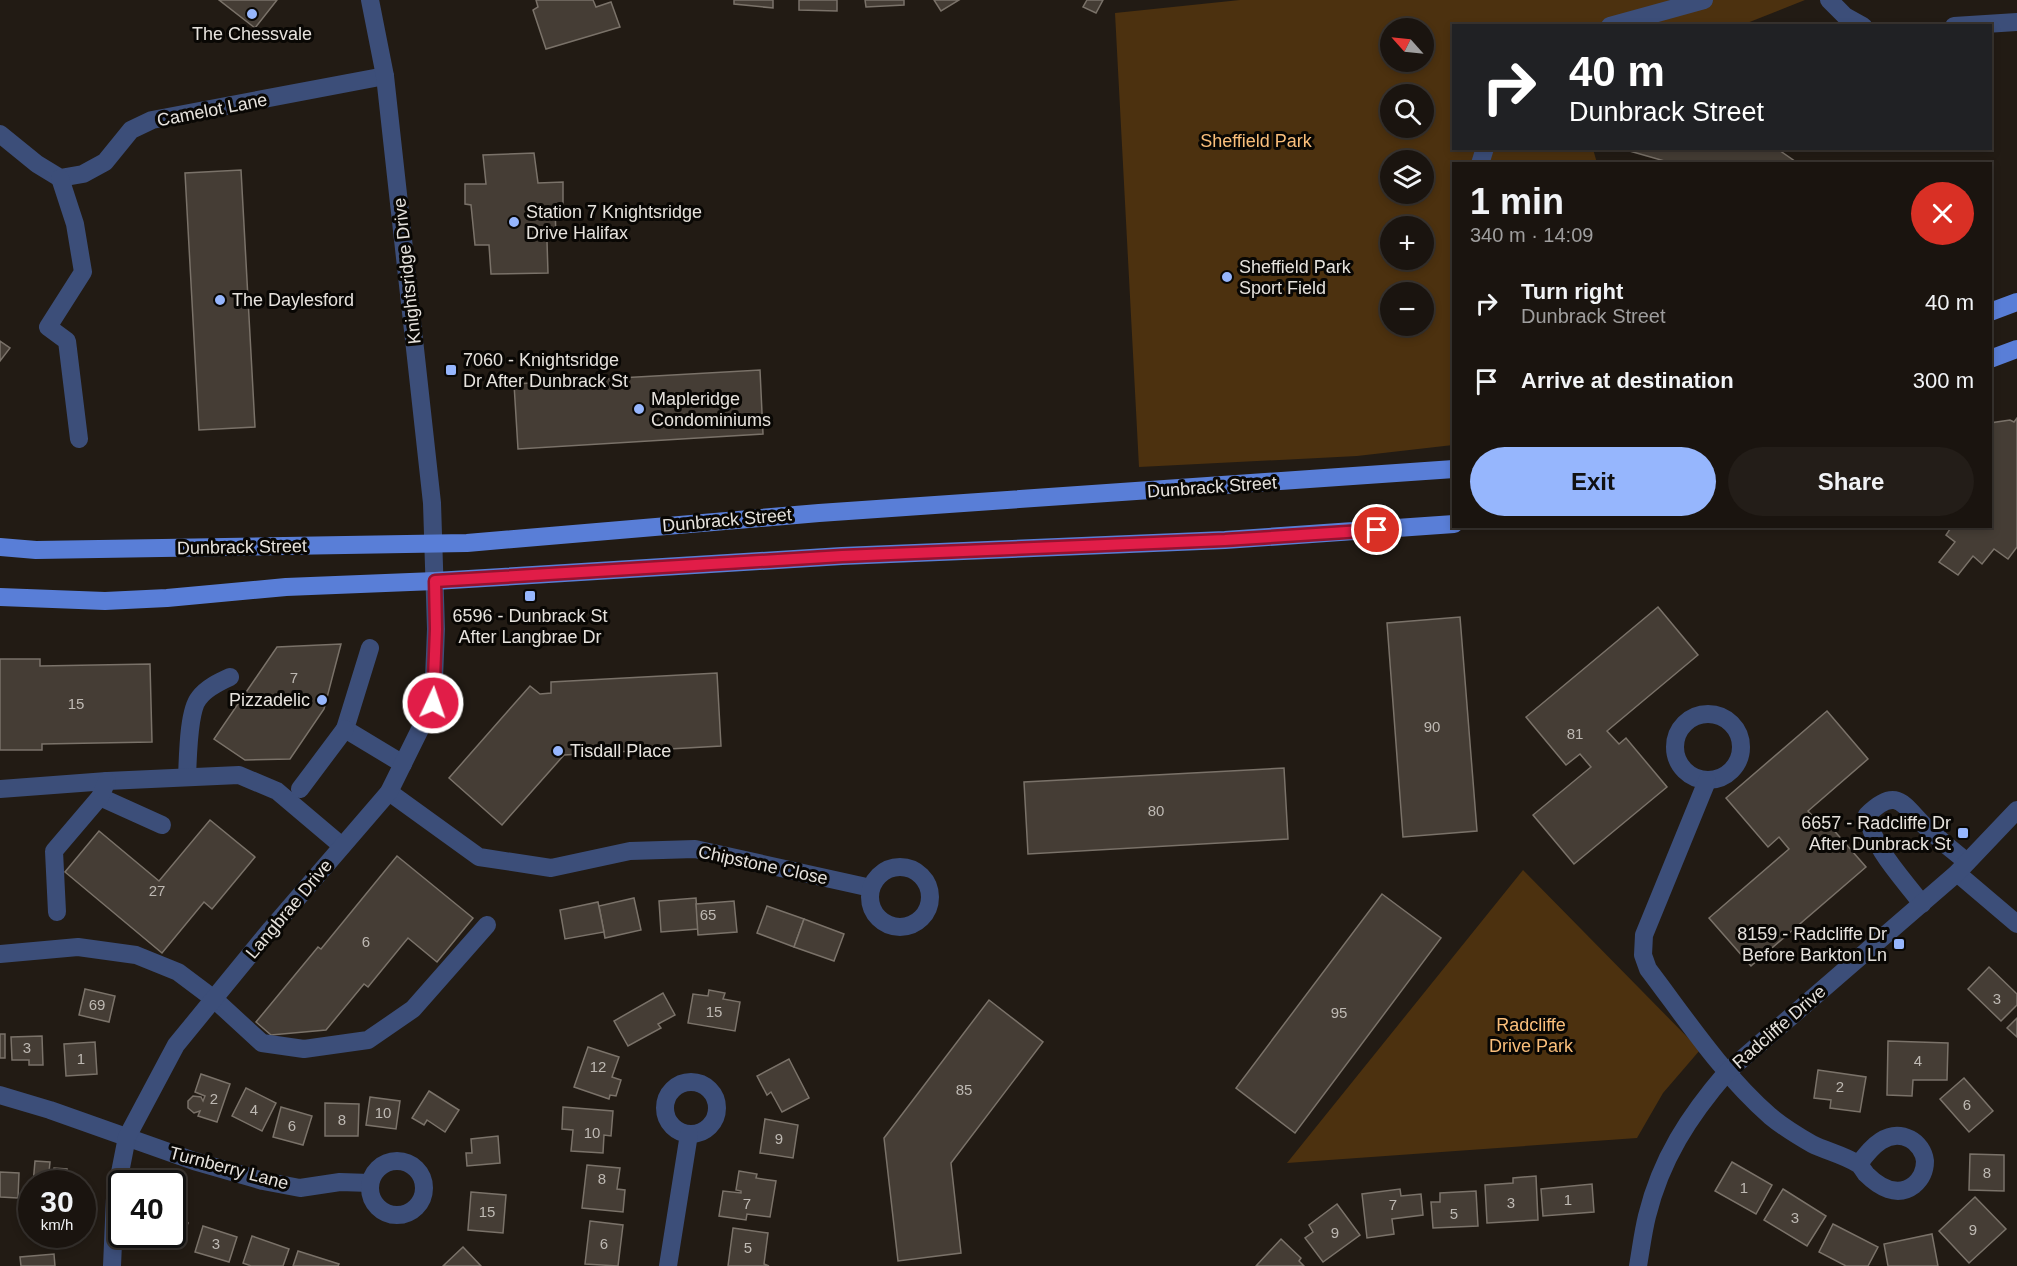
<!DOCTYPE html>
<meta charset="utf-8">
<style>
body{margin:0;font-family:Arial,sans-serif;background:#231d18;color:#f1f3f6;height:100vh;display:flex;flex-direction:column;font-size:22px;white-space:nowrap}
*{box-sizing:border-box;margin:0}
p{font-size:20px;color:#9f9e9e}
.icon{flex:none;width:33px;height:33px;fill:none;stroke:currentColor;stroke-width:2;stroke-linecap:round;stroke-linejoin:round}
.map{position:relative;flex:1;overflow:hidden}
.details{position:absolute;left:1452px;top:162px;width:540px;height:366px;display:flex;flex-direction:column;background:#1a140f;border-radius:0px;box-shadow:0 3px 9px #0003,0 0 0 2px #38332f}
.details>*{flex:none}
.top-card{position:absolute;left:1452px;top:24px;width:540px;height:126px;border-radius:0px;box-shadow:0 3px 9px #0003,0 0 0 2px #38332f;background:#202124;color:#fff;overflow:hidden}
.needle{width:39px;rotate:297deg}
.tools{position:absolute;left:1380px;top:18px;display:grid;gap:12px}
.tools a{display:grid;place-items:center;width:54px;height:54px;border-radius:50%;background:#1a140f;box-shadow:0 3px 9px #0003,0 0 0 2px #38332f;font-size:30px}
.speed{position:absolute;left:18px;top:1170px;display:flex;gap:12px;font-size:30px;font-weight:700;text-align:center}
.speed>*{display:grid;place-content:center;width:78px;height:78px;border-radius:50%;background:#1a140f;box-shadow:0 3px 9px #0003,0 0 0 2px #38332f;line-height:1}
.speed small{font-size:15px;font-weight:400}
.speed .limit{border:3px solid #111;border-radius:9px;background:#fff;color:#111}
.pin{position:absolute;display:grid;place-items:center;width:51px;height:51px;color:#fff;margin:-26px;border:3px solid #fff;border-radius:50%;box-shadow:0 2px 6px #0007}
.me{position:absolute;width:66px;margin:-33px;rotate:3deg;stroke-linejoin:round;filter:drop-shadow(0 0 4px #0008)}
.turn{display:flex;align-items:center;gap:21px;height:126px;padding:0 18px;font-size:27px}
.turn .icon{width:78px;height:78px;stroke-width:2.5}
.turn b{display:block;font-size:42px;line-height:51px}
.round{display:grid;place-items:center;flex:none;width:63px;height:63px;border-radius:32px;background:#231d18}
.headline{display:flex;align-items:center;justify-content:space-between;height:102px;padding:0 18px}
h1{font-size:36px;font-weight:600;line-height:45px}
.action{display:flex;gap:12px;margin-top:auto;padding:12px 18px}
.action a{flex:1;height:69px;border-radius:36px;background:#96b6fd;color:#111;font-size:24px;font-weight:600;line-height:69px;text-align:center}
.action a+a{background:#231d18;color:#f1f3f6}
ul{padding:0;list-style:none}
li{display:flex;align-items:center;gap:18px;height:78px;padding:0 18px}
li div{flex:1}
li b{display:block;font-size:22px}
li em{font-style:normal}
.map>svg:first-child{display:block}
.green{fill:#4c310f;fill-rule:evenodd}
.building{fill:#453d35;stroke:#7a7269;stroke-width:1.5}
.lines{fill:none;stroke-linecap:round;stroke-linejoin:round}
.minor{stroke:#3c4e79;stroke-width:18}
.major{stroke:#597ed7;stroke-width:18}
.route-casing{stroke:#92132f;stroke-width:15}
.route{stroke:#e11d48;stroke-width:10}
.poi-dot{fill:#96b6fd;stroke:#090704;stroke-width:2}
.labels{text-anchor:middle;stroke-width:6;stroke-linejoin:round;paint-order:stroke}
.number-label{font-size:15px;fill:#beb9b3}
.poi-label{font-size:18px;fill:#e6e2dd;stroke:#090704;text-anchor:start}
.street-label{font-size:18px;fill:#e6e2dd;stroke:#090704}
.park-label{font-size:18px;fill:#fbbf7b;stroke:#090704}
</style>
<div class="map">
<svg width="2017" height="1266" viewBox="0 0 2017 1266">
<rect width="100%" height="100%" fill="#221b14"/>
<g class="green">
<path d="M1240 0H1805L1742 25 1454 26V148L1593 149 1597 163 1454 164 1453 445 1357 456 1139 467 1115 13ZM1390 28H1424V62H1390ZM1390 94H1424V128H1390ZM1390 160H1424V194H1390ZM1390 226H1424V260H1390ZM1390 292H1424V326H1390Z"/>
<polygon points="1523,870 1700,1050 1663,1093 1637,1138 1287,1163"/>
</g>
<g class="building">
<polygon points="219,0 277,0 255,28"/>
<polygon points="536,0 593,0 596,7 611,2 620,27 546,49 533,10 538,7"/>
<polygon points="734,0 773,0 773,8 734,4"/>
<polygon points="799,0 837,0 837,11 799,10"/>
<polygon points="865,0 904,0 904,5 866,7"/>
<polygon points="934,0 959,0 941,11"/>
<polygon points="1087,0 1103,0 1096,13 1083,7"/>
<polygon points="1619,148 1776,148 1799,164 1675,164"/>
<polygon points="534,153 538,183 563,182 563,204 555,206 556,238 547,241 548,273 491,274 489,245 475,245 471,205 465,204 465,184 486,184 483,155"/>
<polygon points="241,170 255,427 199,430 185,173"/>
<polygon points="0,341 10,348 0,361"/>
<polygon points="760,370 763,434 518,449 514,384"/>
<polygon points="2017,418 2017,547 2008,559 1994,549 1982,564 1973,556 1958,575 1939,562 1955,542 1946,535 1952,526 1990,526 1990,423 2010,420 2014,422"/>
<polygon points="1658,607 1698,655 1607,731 1619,744 1626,738 1667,787 1574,864 1533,815 1591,767 1580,754 1566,765 1526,717"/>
<polygon points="1460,617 1477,831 1403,837 1387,623"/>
<polygon points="341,644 324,709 290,759 245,760 214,739 277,647"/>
<polygon points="0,659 40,659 40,666 150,664 152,742 42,744 42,750 0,750"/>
<polygon points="717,673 721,746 564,755 502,825 449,778 530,686 540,694 551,693 551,682"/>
<polygon points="1827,711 1868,759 1808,811 1819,823 1824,819 1866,867 1751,966 1709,918 1789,849 1779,837 1768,847 1726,798"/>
<polygon points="1284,768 1288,839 1028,854 1024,782"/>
<polygon points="210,820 255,857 212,909 204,902 162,953 65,872 99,831 159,881"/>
<polygon points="397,856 473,918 437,962 408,938 368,987 364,984 326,1030 271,1035 256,1022 318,947 321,949"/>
<polygon points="1382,894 1441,938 1295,1133 1236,1088"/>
<polygon points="634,898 641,930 605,938 599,906"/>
<polygon points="696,898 698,929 661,932 659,901"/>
<polygon points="734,901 737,932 698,935 696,904"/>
<polygon points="598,902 604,932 565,939 560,910"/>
<polygon points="767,906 804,919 794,947 757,933"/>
<polygon points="804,919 844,934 834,961 794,947"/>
<polygon points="1989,967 2017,994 2017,1005 2001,1021 1968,989"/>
<polygon points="85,989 115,996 109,1022 79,1015"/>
<polygon points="709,990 725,993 723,999 740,1002 735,1031 688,1023 693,994 708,996"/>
<polygon points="663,993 675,1015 658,1024 661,1028 628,1046 614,1021"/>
<polygon points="989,1000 1043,1042 951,1163 961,1253 898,1261 884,1138"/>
<polygon points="2017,1018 2017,1037 2007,1028"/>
<rect x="0" y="1034" width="5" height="24"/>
<polygon points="42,1036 43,1065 29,1065 29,1060 12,1060 11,1037"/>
<polygon points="1888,1041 1948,1043 1947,1080 1913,1080 1912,1096 1887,1095"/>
<polygon points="95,1042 97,1074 66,1076 64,1044"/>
<polygon points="588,1047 619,1057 612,1077 621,1080 616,1096 610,1095 609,1099 574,1087"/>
<polygon points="789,1059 809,1098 782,1112 771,1092 767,1095 757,1076"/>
<polygon points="1818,1070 1866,1077 1860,1112 1830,1108 1831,1100 1814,1098"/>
<polygon points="201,1074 230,1084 217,1122 198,1116 200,1111 194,1113 188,1108 188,1101 193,1096 201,1097 203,1101 205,1096 195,1092"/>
<polygon points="1964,1078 1993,1111 1969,1132 1940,1099"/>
<polygon points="246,1088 276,1103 262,1131 232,1116"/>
<polygon points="429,1091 459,1110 445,1132 427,1120 424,1125 412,1118"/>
<polygon points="370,1097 400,1101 396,1129 366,1125"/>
<polygon points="325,1103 359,1104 358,1136 325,1136"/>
<polygon points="281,1107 312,1116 303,1145 273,1137"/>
<polygon points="563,1107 613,1111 611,1136 604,1135 603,1153 571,1151 573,1130 562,1129"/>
<polygon points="765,1119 798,1125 793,1158 760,1153"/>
<polygon points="498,1136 500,1163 467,1166 466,1153 472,1153 471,1139"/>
<polygon points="1970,1154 2004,1155 2004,1191 1969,1190"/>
<polygon points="35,1161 50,1162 49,1172 53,1173 54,1168 67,1169 66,1184 33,1184"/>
<polygon points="1732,1162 1772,1185 1756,1214 1715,1191"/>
<polygon points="587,1165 620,1168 617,1189 625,1190 623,1212 582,1208"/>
<polygon points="739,1171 757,1174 756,1178 776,1181 770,1217 747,1214 746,1220 719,1216 723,1191 741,1193 741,1191 736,1190"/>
<polygon points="0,1172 19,1173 18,1198 0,1197"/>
<polygon points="1536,1176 1538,1220 1487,1223 1485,1185 1513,1183 1513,1178"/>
<polygon points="1592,1184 1594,1212 1543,1216 1541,1189"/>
<polygon points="1400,1189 1401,1196 1421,1194 1423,1215 1392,1219 1394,1234 1367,1238 1362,1194"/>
<polygon points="1783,1189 1826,1216 1807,1246 1764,1220"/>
<polygon points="1476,1191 1478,1226 1433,1228 1431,1202 1440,1202 1440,1193"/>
<polygon points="471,1192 506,1195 503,1233 468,1230"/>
<polygon points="1975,1197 2006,1229 1969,1263 1939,1231"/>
<polygon points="1337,1204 1360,1235 1323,1262 1305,1238 1313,1232 1309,1225"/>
<polygon points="172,1217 188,1223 178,1248 150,1237 151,1234 172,1234"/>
<polygon points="590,1221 623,1225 618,1266 585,1264"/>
<polygon points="1833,1224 1878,1247 1868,1266 1846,1266 1819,1252"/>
<polygon points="203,1226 237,1237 229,1262 195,1252"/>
<polygon points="733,1228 768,1233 764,1264 769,1266 728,1266"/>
<polygon points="1932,1234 1938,1266 1888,1266 1884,1244"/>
<polygon points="252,1236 289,1249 283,1266 251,1266 243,1263"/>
<polygon points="1281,1239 1301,1258 1299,1261 1304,1266 1256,1266"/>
<polygon points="463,1247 481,1266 443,1266"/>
<polygon points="298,1251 339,1264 338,1266 293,1266"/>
<polygon points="54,1254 55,1266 21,1266 20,1257"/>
</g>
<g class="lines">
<g class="minor">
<polyline points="1829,0 1845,16 1863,26"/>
<polyline points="1610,26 1704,0"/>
<polyline points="1954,26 2017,22"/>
<polyline points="0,134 37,164 60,178 83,174 105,162 131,130 152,120 385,76"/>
<polyline points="1480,164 1485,148"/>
<polyline points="60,178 75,224 83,272 48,327 67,341 79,439"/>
<polyline points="370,648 345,729 403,764"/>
<circle cx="1708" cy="747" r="33"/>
<path d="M187 777C188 759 188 711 199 698 206 688 219 682 230 677"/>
<path d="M1707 781 1644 935 1643 955 1648 969C1686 1019 1722 1074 1770 1116 1782 1126 1798 1136 1812 1144 1826 1151 1844 1155 1858 1164 1861 1166 1863 1170 1866 1174 1879 1187 1897 1198 1914 1185 1921 1179 1925 1170 1925 1161 1924 1152 1918 1143 1910 1139 1888 1128 1871 1147 1859 1164"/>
<polyline points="0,789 107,781 239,775 277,791 342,846"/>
<polyline points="300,789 345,729"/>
<polyline points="389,792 479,857 551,868 630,851 695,849 871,888"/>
<polyline points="100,797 162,825"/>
<circle cx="900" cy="897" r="30"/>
<polyline points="1957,873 2017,924"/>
<path d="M1922 904C1901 876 1874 850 1867 815 1898 784 1904 807 1927 828 1940 840 1953 851 1967 862"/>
<polyline points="57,912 54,851 100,797 107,781"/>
<polyline points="0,954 78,947 136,955 178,972 214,999 262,1043 304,1049 368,1040 413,1009 487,925"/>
<circle cx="691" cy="1108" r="26"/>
<polyline points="0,1095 50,1110 194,1161 263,1181 300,1188 340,1182 370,1183"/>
<circle cx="397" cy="1188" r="27"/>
<polyline points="112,1266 115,1198 127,1137 176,1045 271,929 389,792 433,703 436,629 432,503 385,76 370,0"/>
<polyline points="668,1266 689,1134"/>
<path d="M1638 1266C1641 1249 1643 1232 1647 1216 1661 1159 1689 1116 1727 1072L1957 873 2017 810"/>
</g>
<g class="major">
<polyline points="1990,312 2017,302"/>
<polyline points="1990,359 2017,349"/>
<polyline points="0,547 36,550 467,543 819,513 1454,469"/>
<polyline points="0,597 105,601 167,598 286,587 435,581 842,556 1225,540 1454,524"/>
</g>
</g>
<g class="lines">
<defs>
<polyline id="route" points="433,703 436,629 435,581 842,556 1225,540 1377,530"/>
</defs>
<use href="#route" class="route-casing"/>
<use href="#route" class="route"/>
</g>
<g class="poi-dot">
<circle cx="252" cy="14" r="6"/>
<circle cx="514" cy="222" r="6"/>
<circle cx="1227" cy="277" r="6"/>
<circle cx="220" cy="300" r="6"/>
<rect x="445" y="364" width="12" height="12" rx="3"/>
<circle cx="639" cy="409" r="6"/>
<rect x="524" y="590" width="12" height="12" rx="3"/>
<circle cx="322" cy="700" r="6"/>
<circle cx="558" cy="751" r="6"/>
<rect x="1957" y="827" width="12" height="12" rx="3"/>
<rect x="1893" y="938" width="12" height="12" rx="3"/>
</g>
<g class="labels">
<g class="number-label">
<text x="294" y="683">7</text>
<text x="76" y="709">15</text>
<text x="1432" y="732">90</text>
<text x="1575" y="739">81</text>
<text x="1156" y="816">80</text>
<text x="157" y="896">27</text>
<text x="708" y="920">65</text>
<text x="366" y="947">6</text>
<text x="1997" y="1004">3</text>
<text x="97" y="1010">69</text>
<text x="714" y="1017">15</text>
<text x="1339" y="1018">95</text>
<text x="27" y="1053">3</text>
<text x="81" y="1064">1</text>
<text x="1918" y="1066">4</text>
<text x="598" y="1072">12</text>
<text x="1840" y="1092">2</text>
<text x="964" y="1095">85</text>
<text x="214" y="1104">2</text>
<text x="1967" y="1110">6</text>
<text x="254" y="1115">4</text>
<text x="383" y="1118">10</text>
<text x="342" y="1125">8</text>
<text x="292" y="1131">6</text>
<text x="592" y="1138">10</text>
<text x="779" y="1144">9</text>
<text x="1987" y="1178">8</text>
<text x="602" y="1184">8</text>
<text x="1744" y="1193">1</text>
<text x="1568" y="1205">1</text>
<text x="1511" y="1208">3</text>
<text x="747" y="1209">7</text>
<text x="1393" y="1210">7</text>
<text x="487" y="1217">15</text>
<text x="1454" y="1219">5</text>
<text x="1795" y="1223">3</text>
<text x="1973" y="1235">9</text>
<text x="1335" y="1238">9</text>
<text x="216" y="1249">3</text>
<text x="604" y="1249">6</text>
<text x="748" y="1253">5</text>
</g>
<g class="poi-label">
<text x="252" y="40" text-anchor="middle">The Chessvale</text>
<text x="526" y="218">Station 7 Knightsridge<tspan x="526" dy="21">Drive Halifax</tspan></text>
<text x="1239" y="273">Sheffield Park<tspan x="1239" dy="21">Sport Field</tspan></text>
<text x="232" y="306">The Daylesford</text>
<text x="463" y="366">7060 - Knightsridge<tspan x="463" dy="21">Dr After Dunbrack St</tspan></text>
<text x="651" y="405">Mapleridge<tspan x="651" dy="21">Condominiums</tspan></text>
<text x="530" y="622" text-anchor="middle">6596 - Dunbrack St<tspan x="530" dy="21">After Langbrae Dr</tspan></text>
<text x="310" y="706" text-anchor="end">Pizzadelic</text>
<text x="570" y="757">Tisdall Place</text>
<text x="1951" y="829" text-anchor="end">6657 - Radcliffe Dr<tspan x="1951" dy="21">After Dunbrack St</tspan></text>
<text x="1887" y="940" text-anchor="end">8159 - Radcliffe Dr<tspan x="1887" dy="21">Before Barkton Ln</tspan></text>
</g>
<g class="street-label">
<text transform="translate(212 110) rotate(-11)" y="6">Camelot Lane</text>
<text transform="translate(407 271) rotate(-96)" y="6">Knightsridge Drive</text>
<text transform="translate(1212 487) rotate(-4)" y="6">Dunbrack Street</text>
<text transform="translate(727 520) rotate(-5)" y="6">Dunbrack Street</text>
<text transform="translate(242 547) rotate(-1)" y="6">Dunbrack Street</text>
<text transform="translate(763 865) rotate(12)" y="6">Chipstone Close</text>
<text transform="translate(289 909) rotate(-50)" y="6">Langbrae Drive</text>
<text transform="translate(1779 1027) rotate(-41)" y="6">Radcliffe Drive</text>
<text transform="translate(229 1168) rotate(15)" y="6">Turnberry Lane</text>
</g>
<g class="park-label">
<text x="1256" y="147">Sheffield Park</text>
<text x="1531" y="1031">Radcliffe<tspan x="1531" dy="21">Drive Park</tspan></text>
</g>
</g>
</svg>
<div class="tools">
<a><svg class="needle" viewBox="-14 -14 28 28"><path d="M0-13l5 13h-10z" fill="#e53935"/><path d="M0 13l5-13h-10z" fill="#9f9e9e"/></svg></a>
<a><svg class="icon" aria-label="search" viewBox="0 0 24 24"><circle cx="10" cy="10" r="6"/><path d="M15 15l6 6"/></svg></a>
<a><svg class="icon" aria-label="layers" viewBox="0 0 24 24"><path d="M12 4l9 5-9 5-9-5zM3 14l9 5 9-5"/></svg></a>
<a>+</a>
<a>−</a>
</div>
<div class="speed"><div>30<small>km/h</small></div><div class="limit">40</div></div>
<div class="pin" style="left:1377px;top:530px;background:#d93025"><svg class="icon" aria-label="arrive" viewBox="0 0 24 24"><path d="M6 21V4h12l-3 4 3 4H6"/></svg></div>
<svg class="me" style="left:433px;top:703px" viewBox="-20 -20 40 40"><circle r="17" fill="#e11d48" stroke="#fff" stroke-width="3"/><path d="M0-11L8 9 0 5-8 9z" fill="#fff"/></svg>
<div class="top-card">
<div class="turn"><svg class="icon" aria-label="right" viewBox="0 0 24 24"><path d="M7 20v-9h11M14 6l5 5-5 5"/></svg><div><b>40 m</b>Dunbrack Street</div></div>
</div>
<section class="details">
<div class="headline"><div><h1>1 min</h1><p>340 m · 14:09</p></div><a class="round" style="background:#d93025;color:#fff"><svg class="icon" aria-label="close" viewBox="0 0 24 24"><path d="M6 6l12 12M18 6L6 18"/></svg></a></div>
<ul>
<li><svg class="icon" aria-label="right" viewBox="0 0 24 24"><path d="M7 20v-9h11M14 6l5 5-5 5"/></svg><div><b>Turn right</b><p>Dunbrack Street</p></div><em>40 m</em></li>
<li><svg class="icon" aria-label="arrive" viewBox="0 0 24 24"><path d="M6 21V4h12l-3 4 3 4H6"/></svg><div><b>Arrive at destination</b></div><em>300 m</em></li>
</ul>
<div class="action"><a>Exit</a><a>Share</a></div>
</section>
</div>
